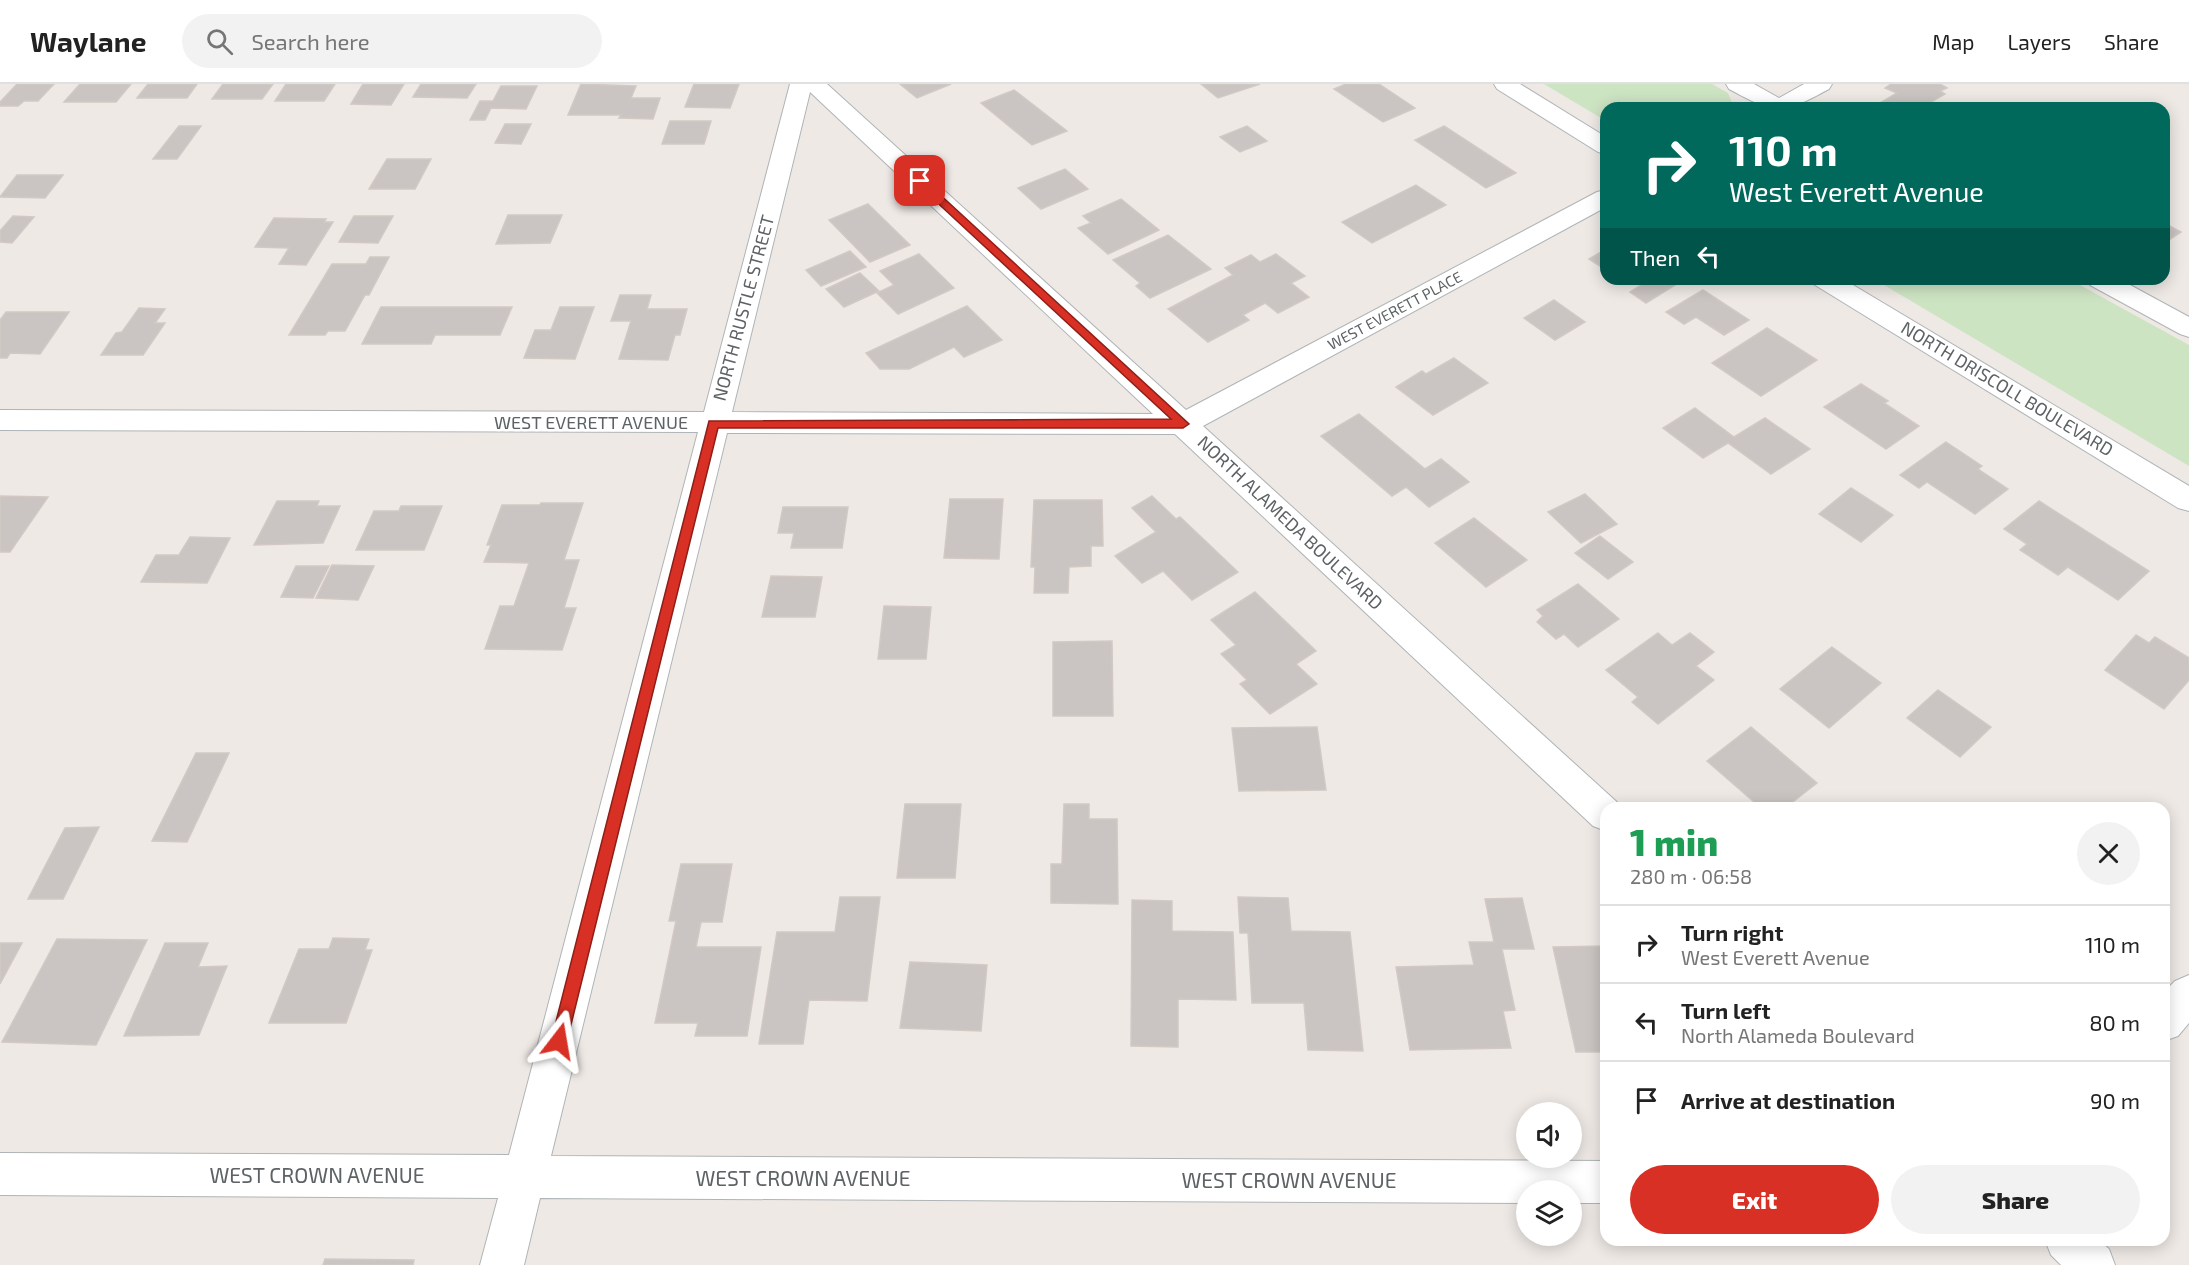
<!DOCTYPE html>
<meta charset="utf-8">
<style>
body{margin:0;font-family:"Exo 2",sans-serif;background:#f2f2f2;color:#222;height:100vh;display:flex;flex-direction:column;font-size:22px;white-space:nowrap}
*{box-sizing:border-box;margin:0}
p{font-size:20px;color:#767676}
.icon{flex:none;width:33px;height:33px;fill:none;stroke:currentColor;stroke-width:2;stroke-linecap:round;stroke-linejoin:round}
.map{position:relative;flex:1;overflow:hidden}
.details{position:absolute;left:1600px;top:718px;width:570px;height:444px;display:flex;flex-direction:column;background:#fff;border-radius:18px;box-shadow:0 3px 15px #0003}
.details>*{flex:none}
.hud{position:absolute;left:1600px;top:18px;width:570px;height:183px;border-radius:18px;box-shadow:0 3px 15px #0003;background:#00695c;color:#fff;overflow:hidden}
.controls{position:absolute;left:1516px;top:1018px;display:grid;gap:12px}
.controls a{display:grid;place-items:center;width:66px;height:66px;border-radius:50%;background:#fff;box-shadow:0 3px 15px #0003;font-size:30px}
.pin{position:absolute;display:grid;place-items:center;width:51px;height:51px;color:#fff;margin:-26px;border-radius:12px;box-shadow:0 3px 9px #0006}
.me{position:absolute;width:66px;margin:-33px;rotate:14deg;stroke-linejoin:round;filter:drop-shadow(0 0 4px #0008)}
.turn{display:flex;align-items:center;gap:21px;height:126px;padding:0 30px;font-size:27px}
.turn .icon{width:78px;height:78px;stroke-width:2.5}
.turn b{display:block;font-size:42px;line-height:51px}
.then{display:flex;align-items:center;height:57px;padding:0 30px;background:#0003;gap:12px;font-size:22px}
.round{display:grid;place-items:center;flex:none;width:63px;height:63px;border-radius:32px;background:#f2f2f2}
.overview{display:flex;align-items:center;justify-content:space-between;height:102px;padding:0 30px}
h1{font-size:36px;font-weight:800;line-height:45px;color:#1e9e55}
.cta{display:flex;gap:12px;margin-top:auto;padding:12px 30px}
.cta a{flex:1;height:69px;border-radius:36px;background:#d93025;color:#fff;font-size:24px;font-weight:800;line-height:69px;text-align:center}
.cta a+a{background:#f2f2f2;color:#222}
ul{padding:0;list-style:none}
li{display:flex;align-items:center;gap:18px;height:78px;padding:0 30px;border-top:2px solid #e0e0e0}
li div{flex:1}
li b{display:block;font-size:22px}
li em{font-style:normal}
header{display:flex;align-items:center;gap:36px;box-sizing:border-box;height:84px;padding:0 30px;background:#fff;border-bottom:2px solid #e0e0e0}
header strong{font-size:28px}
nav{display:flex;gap:33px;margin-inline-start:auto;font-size:21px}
.search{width:420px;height:54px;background:#f2f2f2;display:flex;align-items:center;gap:15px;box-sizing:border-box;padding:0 21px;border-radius:33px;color:#767676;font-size:22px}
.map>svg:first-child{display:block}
.green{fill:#cde4c3}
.building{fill:#cac4c2;stroke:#d2c9c4;stroke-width:1.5}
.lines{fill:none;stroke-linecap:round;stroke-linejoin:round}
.street-casing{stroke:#b0b4b6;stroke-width:2}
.secondary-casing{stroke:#afb4b7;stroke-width:2}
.street{fill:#fff;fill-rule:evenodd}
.secondary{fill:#fff;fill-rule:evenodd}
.route{fill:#d93025;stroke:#8d1f18;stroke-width:1.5}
.labels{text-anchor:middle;stroke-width:4.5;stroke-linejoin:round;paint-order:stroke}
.far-street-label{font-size:15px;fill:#5d6264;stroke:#fff}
.street-label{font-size:18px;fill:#5d6264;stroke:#fff}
.near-street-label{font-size:21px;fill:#5d6264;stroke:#fff}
</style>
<header>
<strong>Waylane</strong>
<div class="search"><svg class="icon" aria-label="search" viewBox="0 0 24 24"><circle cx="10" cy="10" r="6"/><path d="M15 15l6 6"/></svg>Search here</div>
<nav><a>Map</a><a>Layers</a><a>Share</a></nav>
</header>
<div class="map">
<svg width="2189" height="1181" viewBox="0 0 2189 1181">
<rect width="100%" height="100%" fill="#eee9e5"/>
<g class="green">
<polygon points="1544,0 1712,0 1728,9 1733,21 1732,24 1606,24 1606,37"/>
<polygon points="1874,195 2069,195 2189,261 2189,382"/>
</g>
<g class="building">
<polygon points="17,0 54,0 38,17 24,17 18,22 0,22 0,18"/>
<polygon points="80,0 131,0 116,18 64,18"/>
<polygon points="148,0 197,0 187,14 137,14"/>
<polygon points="223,0 273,0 262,15 212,15"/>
<polygon points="286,0 335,0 324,17 275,17"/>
<polygon points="363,0 404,0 391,21 351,20"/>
<polygon points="421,0 476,0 467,14 413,13"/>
<polygon points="581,0 636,2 631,14 660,14 653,35 619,34 621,31 568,31"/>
<polygon points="694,0 739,0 730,24 685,23"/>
<polygon points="900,0 951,0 917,14"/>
<polygon points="1201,0 1260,0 1218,14"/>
<polygon points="1346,0 1379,0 1415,24 1383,38 1334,5"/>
<polygon points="1891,0 1940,0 1947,4 1940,7 1945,10 1926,21 1932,24 1879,24 1875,22 1897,9 1885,4"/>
<polygon points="501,2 537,2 526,25 491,24 485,36 470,36 480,17 493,17"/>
<polygon points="1014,6 1067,47 1032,61 981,19"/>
<polygon points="670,37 711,37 704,60 662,60"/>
<polygon points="505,40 531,40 521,60 495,59"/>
<polygon points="179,42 201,42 177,75 153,75"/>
<polygon points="1247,42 1267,57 1240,68 1220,53"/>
<polygon points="1444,42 1516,89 1486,104 1415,56"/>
<polygon points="387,75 431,75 415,105 369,105"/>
<polygon points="1065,85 1088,105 1041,125 1018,104"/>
<polygon points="17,91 63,91 45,114 0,113"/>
<polygon points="1416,101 1446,121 1372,159 1342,138"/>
<polygon points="1121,115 1159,146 1108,170 1078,144 1091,139 1083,132"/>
<polygon points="868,120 910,161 870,178 829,136"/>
<polygon points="508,131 562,131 550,159 496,160"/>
<polygon points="13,132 34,133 12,159 0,158 0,147"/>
<polygon points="354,132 393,132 378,159 339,158"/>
<polygon points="274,134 326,135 324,138 333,138 306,181 279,180 289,164 255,163"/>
<polygon points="2164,139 2181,148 2164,159"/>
<polygon points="1168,151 1211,185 1150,214 1136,202 1140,199 1113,176"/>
<polygon points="1606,165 1606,186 1589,175"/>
<polygon points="850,167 866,183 821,202 806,186"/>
<polygon points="919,170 954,204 898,230 877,209 894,201 880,187"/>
<polygon points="1276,170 1305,192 1291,199 1309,213 1278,229 1265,219 1243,231 1249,236 1208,258 1168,225 1233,191 1225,184 1251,171 1260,178"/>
<polygon points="370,173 389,173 369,211 365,211 345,247 328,247 325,251 289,251 332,180 366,180"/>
<polygon points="860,189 879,207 844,223 826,205"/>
<polygon points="1635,195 1665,195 1675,201 1646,219 1630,208 1643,200"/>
<polygon points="1703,206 1749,236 1724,251 1696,233 1684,240 1666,228"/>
<polygon points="620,211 651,211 647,225 687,225 680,251 675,251 668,276 619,275 631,237 611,237"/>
<polygon points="1554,216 1585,238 1555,256 1524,234"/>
<polygon points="967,222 1002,256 964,273 954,263 909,285 880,285 866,269"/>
<polygon points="381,223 512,223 500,251 435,251 431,260 362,260"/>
<polygon points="560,223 594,223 575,275 524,274 535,246 551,246"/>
<polygon points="139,224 165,225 155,239 165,239 143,271 101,271 116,249 122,248"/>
<polygon points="6,228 69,228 40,270 10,269 7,274 0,274 0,236"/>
<polygon points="1767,244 1817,276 1761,312 1712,279"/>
<polygon points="1454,274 1488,299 1433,331 1396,303 1422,287 1426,290"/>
<polygon points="1861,300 1888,317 1884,319 1919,342 1886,365 1824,323"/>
<polygon points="1695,324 1734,353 1765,334 1810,365 1771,390 1728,359 1703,374 1663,344"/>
<polygon points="1359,330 1425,385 1441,375 1469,398 1429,423 1406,403 1392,412 1321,352"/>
<polygon points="1946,358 1982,382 1978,385 2008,405 1975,430 1927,398 1919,404 1900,391"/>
<polygon points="1851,404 1893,431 1861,458 1819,430"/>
<polygon points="1585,410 1617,440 1581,459 1548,428"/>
<polygon points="0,412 48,413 10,468 0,468"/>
<polygon points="1152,412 1176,435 1180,433 1238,488 1192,516 1163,487 1142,499 1115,472 1156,448 1132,424"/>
<polygon points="950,415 1003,415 999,475 944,474"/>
<polygon points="1034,416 1102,416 1103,462 1091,462 1091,482 1069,483 1068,509 1034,509 1035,483 1031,483"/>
<polygon points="277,417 319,417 317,422 340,422 323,459 254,461"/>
<polygon points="2039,417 2149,487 2118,516 2068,483 2058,491 2020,466 2027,460 2004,445"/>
<polygon points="541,419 583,419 564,476 579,476 564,524 576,524 562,566 485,565 500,522 514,522 529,479 484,478 491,461 487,461 502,421 540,421"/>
<polygon points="401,422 442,422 424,466 356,466 374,427 399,427"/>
<polygon points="783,423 848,423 842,464 791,464 794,449 778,449"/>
<polygon points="1474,434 1527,476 1486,503 1435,459"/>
<polygon points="1600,452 1633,478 1608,495 1575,469"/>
<polygon points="190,453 230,454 207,499 141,498 156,471 179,471"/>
<polygon points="332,481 374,482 358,516 316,514"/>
<polygon points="296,482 329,482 313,514 281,513"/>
<polygon points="771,492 822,493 815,533 762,533"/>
<polygon points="1578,500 1619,535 1578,563 1564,550 1556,555 1537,538 1543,532 1537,526"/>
<polygon points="1255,508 1316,567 1296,580 1317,600 1270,630 1240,600 1247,596 1221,570 1236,561 1211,536"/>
<polygon points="884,522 931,523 926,575 878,575"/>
<polygon points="1658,549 1672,561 1690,549 1714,568 1696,582 1714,596 1658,640 1632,618 1638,613 1606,586"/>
<polygon points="2136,551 2149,559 2155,553 2189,574 2189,596 2164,625 2105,586"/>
<polygon points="1112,557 1113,632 1053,632 1053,558"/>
<polygon points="1832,563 1881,599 1829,644 1780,605"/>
<polygon points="1938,606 1991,643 1960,673 1907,634"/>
<polygon points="1317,643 1326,706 1239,707 1232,644"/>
<polygon points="1751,643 1817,699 1785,724 1761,724 1707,677"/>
<polygon points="196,669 229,669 187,758 152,757"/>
<polygon points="905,720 961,720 955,794 897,794"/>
<polygon points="1064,720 1089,720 1089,735 1117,735 1118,820 1051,819 1051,780 1062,780"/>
<polygon points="99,743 63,815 28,815 65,744"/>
<polygon points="681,780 732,780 722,838 701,838 696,863 761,863 747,952 695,952 698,939 655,939 676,837 669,837"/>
<polygon points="840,813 880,813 867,917 809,916 803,960 759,960 777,848 835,848"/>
<polygon points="1238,813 1288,814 1291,847 1350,848 1363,967 1308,966 1304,919 1252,919 1248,849 1240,849"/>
<polygon points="1522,814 1534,865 1502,865 1515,926 1503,927 1511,964 1410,966 1396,883 1474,881 1469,858 1494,858 1485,815"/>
<polygon points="1132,816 1172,817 1172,847 1233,848 1236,916 1178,915 1178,963 1131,962"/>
<polygon points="333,854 369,855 365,866 372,866 346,939 269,939 299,865 329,865"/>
<polygon points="57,855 147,856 96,961 2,958"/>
<polygon points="0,859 22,859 0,900"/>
<polygon points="165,859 208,859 198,883 227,882 199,951 124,952"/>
<polygon points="1606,862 1606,968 1576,968 1553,863"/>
<polygon points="910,878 987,881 981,947 900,944"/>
<polygon points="325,1175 414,1176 413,1181 323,1181"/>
</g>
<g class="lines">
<defs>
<g id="street">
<path d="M790 0H827L1186 326 1597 108 1606 106V123L1203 342 1619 720 1621 724H1606V747L1593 742 1175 350 727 349 551 1072 1606 1077V1119H1572V1107H1527V1119L540 1114 524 1181H480L498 1114 0 1111V1069L509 1071 698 348 0 346V326L704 328ZM810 8 1153 330 732 328Z"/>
<path d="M1726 0H1754L1779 14 1804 0H1832L1829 5C1781 31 1777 31 1729 5Z"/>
<polygon points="2086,195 2119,195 2189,233 2189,253 2180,250 2090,201"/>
<polygon points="2189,891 2189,939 2178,952 2164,957 2164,908 2175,897"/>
<polygon points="2045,1156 2099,1156 2109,1165 2115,1181 2061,1181 2051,1171"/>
</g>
<g id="secondary">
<polygon points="1494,0 1520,0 1606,53 1606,70 1598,68 1497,5"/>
<polygon points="1811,195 1843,195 2189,402 2189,427 2178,424 1815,201"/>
</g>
</defs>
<use href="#street" class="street-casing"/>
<use href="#secondary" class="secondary-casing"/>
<use href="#street" class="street"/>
<use href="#secondary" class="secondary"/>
</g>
<polygon class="route" points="916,95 923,95 1189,340 1183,344 718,344 567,957 565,963 559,965 553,963 551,957 709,337 1171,335 916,99"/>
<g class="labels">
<g class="far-street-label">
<text transform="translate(1395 227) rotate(-28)" y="5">WEST EVERETT PLACE</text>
</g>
<g class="street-label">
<text transform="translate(744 224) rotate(-75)" y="6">NORTH RUSTLE STREET</text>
<text transform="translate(2007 305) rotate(31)" y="6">NORTH DRISCOLL BOULEVARD</text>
<text x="591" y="345">WEST EVERETT AVENUE</text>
<text transform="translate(1290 439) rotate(43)" y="6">NORTH ALAMEDA BOULEVARD</text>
</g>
<g class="near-street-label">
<text x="317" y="1099">WEST CROWN AVENUE</text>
<text x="803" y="1102">WEST CROWN AVENUE</text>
<text x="1289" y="1104">WEST CROWN AVENUE</text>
</g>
</g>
</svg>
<div class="controls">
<a><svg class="icon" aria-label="sound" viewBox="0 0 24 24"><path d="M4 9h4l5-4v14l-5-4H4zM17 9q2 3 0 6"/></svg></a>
<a><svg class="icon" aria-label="layers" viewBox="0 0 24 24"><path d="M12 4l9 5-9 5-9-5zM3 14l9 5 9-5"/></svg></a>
</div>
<div class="pin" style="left:920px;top:97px;background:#d93025"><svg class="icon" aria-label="arrive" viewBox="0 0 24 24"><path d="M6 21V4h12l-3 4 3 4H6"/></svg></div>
<svg class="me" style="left:559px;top:957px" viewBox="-20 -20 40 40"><path d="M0-17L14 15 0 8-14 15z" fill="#d93025" stroke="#fff" stroke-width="4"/></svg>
<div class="hud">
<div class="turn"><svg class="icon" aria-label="right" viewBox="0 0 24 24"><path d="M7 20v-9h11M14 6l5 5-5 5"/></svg><div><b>110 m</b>West Everett Avenue</div></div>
<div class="then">Then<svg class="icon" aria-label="left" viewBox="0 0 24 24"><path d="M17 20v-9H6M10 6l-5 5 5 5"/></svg></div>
</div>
<section class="details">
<div class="overview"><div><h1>1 min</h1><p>280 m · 06:58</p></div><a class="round"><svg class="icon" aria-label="close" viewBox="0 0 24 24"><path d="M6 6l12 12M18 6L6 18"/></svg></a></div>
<ul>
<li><svg class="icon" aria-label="right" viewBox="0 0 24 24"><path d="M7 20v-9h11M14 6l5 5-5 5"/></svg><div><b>Turn right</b><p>West Everett Avenue</p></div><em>110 m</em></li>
<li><svg class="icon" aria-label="left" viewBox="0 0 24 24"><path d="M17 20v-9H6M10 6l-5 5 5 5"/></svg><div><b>Turn left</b><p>North Alameda Boulevard</p></div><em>80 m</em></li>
<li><svg class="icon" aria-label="arrive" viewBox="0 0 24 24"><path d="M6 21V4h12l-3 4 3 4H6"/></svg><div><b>Arrive at destination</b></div><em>90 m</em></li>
</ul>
<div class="cta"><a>Exit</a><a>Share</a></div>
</section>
</div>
